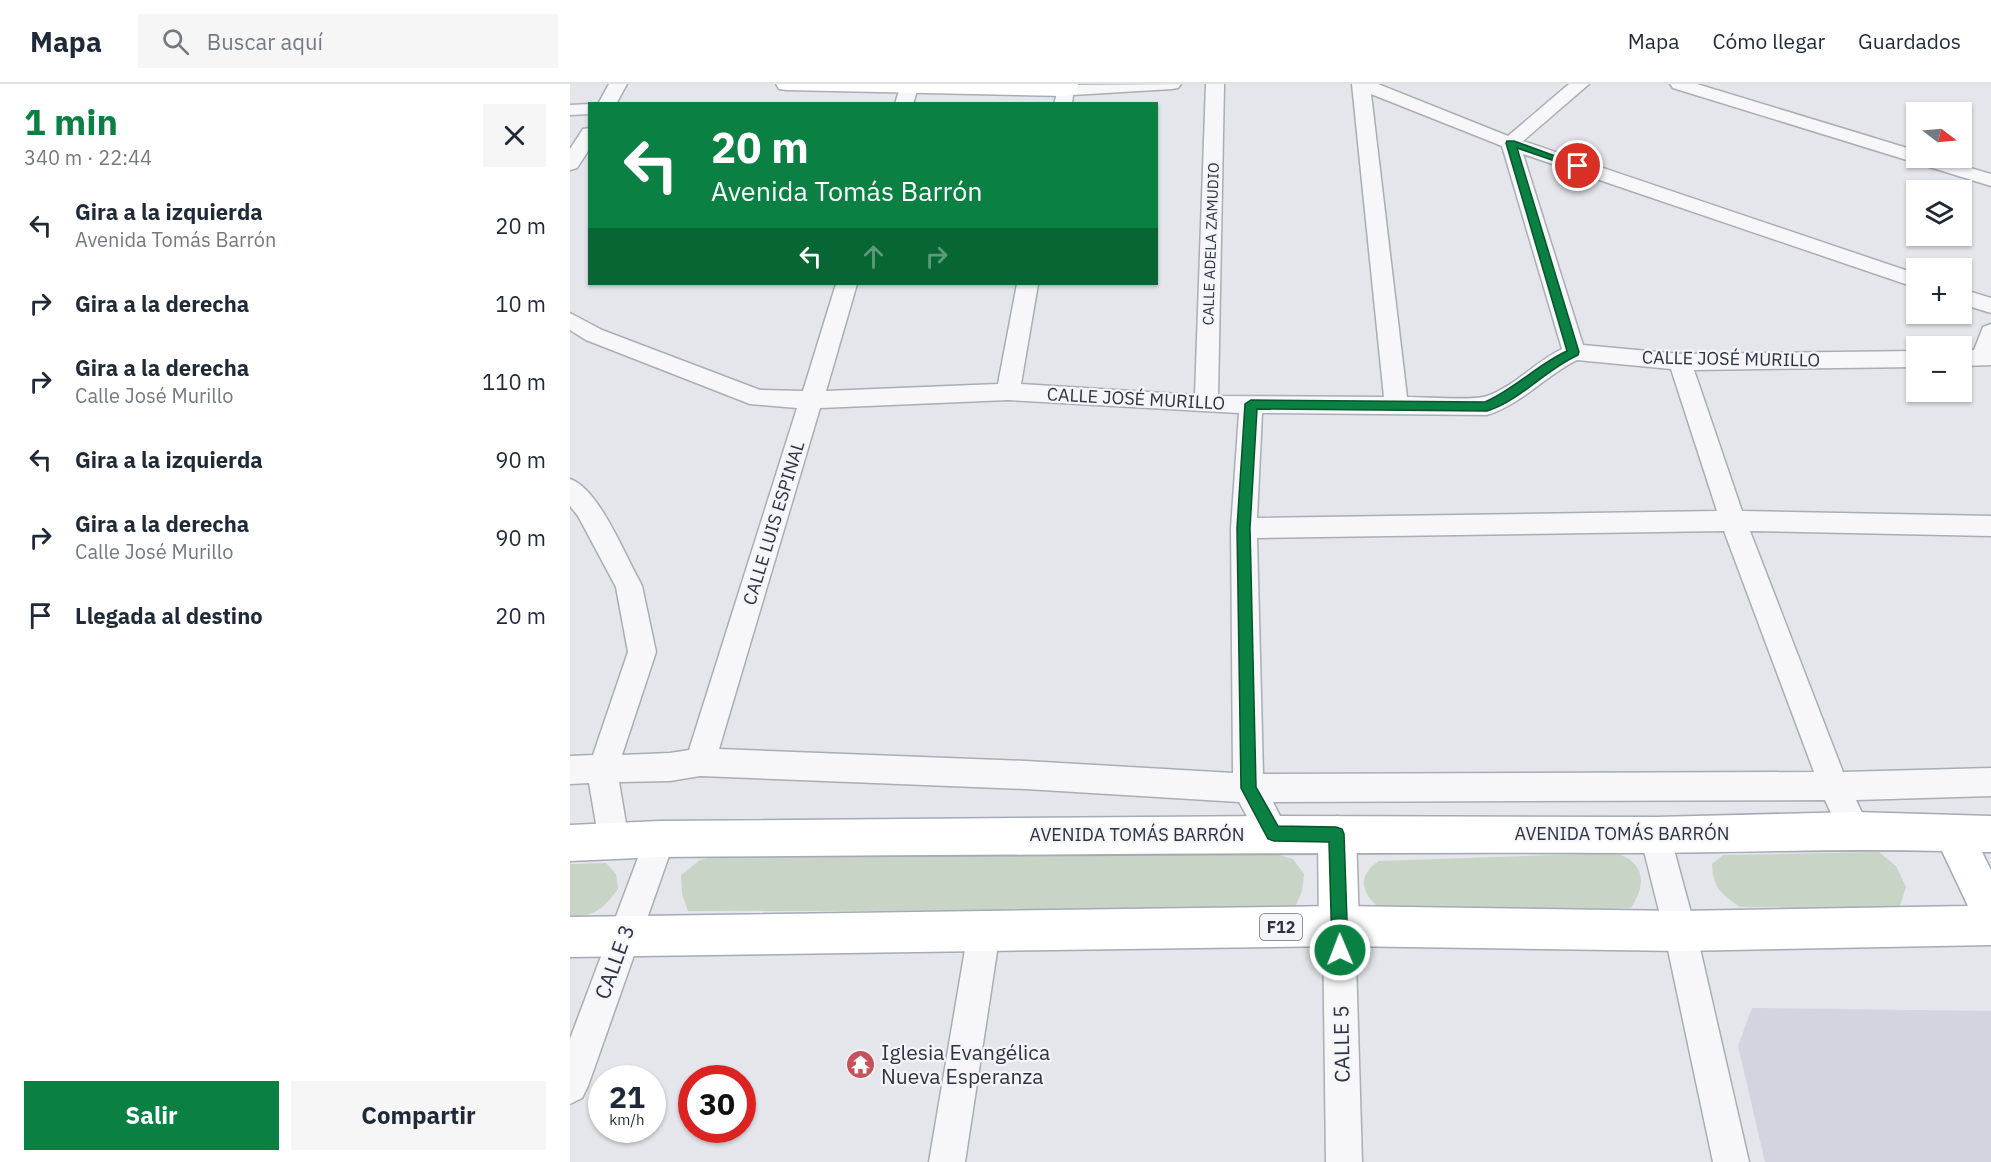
<!DOCTYPE html>
<html lang="es">
<meta charset="utf-8">
<style>
body{margin:0;font-family:"IBM Plex Sans",sans-serif;background:#f6f6f7;color:#1f2937;height:100vh;display:flex;flex-direction:column;font-size:22px;white-space:nowrap}
*{box-sizing:border-box;margin:0}
p{font-size:20px;color:#747a83}
.icon{flex:none;width:33px;height:33px;fill:none;stroke:currentColor;stroke-width:2;stroke-linecap:round;stroke-linejoin:round}
.map{position:relative;flex:1;overflow:hidden}
.details{display:flex;flex-direction:column;background:#fff;width:570px}
.details>*{flex:none}
.banner{position:absolute;left:18px;top:18px;width:570px;height:183px;border-radius:0px;box-shadow:0 2px 4px #0004;background:#0b8043;color:#fff;overflow:hidden}
.needle{width:39px;rotate:106deg}
.buttons{position:absolute;left:1336px;top:18px;display:grid;gap:12px}
.buttons a{display:grid;place-items:center;width:66px;height:66px;border-radius:0px;background:#fff;box-shadow:0 2px 4px #0004;font-size:30px}
.speed{position:absolute;left:18px;top:981px;display:flex;gap:12px;font-size:30px;font-weight:700;text-align:center}
.speed>*{display:grid;place-content:center;width:78px;height:78px;border-radius:50%;background:#fff;box-shadow:0 2px 4px #0004;line-height:1}
.speed small{font-size:15px;font-weight:400}
.speed .limit{border:9px solid #d22;background:#fff;color:#111}
.pin{position:absolute;display:grid;place-items:center;width:51px;height:51px;color:#fff;margin:-26px;border:3px solid #fff;border-radius:50%;box-shadow:0 2px 6px #0007}
.me{position:absolute;width:66px;margin:-33px;rotate:359deg;stroke-linejoin:round;filter:drop-shadow(0 0 4px #0008)}
.turn{display:flex;align-items:center;gap:21px;height:126px;padding:0 24px;font-size:27px}
.turn .icon{width:78px;height:78px;stroke-width:2.5}
.turn b{display:block;font-size:42px;line-height:51px}
.lanes{display:flex;align-items:center;height:57px;padding:0 24px;background:#0003;justify-content:center;gap:30px;direction:ltr}
.lanes .off{opacity:.35}
.round{display:grid;place-items:center;flex:none;width:63px;height:63px;border-radius:0px;background:#f6f6f7}
.overview{display:flex;align-items:center;justify-content:space-between;height:102px;padding:0 24px}
h1{font-size:36px;font-weight:700;line-height:45px;color:#0b8043}
.primary-button{display:flex;gap:12px;margin-top:auto;padding:12px 24px}
.primary-button a{flex:1;height:69px;border-radius:0px;background:#0b8043;color:#fff;font-size:24px;font-weight:700;line-height:69px;text-align:center}
.primary-button a+a{background:#f6f6f7;color:#1f2937}
ul{padding:0;list-style:none}
li{display:flex;align-items:center;gap:18px;height:78px;padding:0 24px}
li div{flex:1}
li b{display:block;font-size:22px}
li em{font-style:normal}
header{display:flex;align-items:center;gap:36px;box-sizing:border-box;height:84px;padding:0 30px;background:#fff;border-bottom:2px solid #e0e1e3}
header strong{font-size:28px}
nav{display:flex;gap:33px;margin-inline-start:auto;font-size:21px}
.search{width:420px;height:54px;background:#f6f6f7;display:flex;align-items:center;gap:15px;box-sizing:border-box;padding:0 21px;border-radius:0px;color:#747a83;font-size:22px}
main{display:flex;flex:1;min-height:0}
.map>svg:first-child{display:block}
.built{fill:#d2d5dd}
.green{fill:#c8d4c6}
.lines{fill:none;stroke-linecap:round;stroke-linejoin:round}
.street-casing{stroke:#a9adb5;stroke-width:3}
.secondary-casing{stroke:#a9adb5;stroke-width:3}
.primary-casing{stroke:#a4aab6;stroke-width:3}
.street{fill:#f7f7f9;fill-rule:evenodd}
.secondary{fill:#fff;fill-rule:evenodd}
.primary{fill:#fff;fill-rule:evenodd}
.route{fill:#0b8043;stroke:#07532c;stroke-width:1.5}
.labels{text-anchor:middle;stroke-width:4.5;stroke-linejoin:round;paint-order:stroke}
.far-street-label{font-size:15px;fill:#2d3342;stroke:#f4f5f8}
.shield{fill:#f4f5f8;stroke:#696d79;stroke-width:1.5}
.shield-label{font-size:16px;font-weight:bold;fill:#2d3342}
.street-label{font-size:18px;fill:#2d3342;stroke:#f4f5f8}
.near-street-label{font-size:21px;fill:#2d3342;stroke:#f4f5f8}
.near-poi-label{font-size:21px;fill:#2d3342;stroke:#f4f5f8;text-anchor:start}
</style>
<header>
<strong>Mapa</strong>
<div class="search"><svg class="icon" aria-label="search" viewBox="0 0 24 24"><circle cx="10" cy="10" r="6"/><path d="M15 15l6 6"/></svg>Buscar aquí</div>
<nav><a>Mapa</a><a>Cómo llegar</a><a>Guardados</a></nav>
</header>
<main>
<section class="details">
<div class="overview"><div><h1>1 min</h1><p>340 m · 22:44</p></div><a class="round"><svg class="icon" aria-label="close" viewBox="0 0 24 24"><path d="M6 6l12 12M18 6L6 18"/></svg></a></div>
<ul>
<li><svg class="icon" aria-label="left" viewBox="0 0 24 24"><path d="M17 20v-9H6M10 6l-5 5 5 5"/></svg><div><b>Gira a la izquierda</b><p>Avenida Tomás Barrón</p></div><em>20 m</em></li>
<li><svg class="icon" aria-label="right" viewBox="0 0 24 24"><path d="M7 20v-9h11M14 6l5 5-5 5"/></svg><div><b>Gira a la derecha</b></div><em>10 m</em></li>
<li><svg class="icon" aria-label="right" viewBox="0 0 24 24"><path d="M7 20v-9h11M14 6l5 5-5 5"/></svg><div><b>Gira a la derecha</b><p>Calle José Murillo</p></div><em>110 m</em></li>
<li><svg class="icon" aria-label="left" viewBox="0 0 24 24"><path d="M17 20v-9H6M10 6l-5 5 5 5"/></svg><div><b>Gira a la izquierda</b></div><em>90 m</em></li>
<li><svg class="icon" aria-label="right" viewBox="0 0 24 24"><path d="M7 20v-9h11M14 6l5 5-5 5"/></svg><div><b>Gira a la derecha</b><p>Calle José Murillo</p></div><em>90 m</em></li>
<li><svg class="icon" aria-label="arrive" viewBox="0 0 24 24"><path d="M6 21V4h12l-3 4 3 4H6"/></svg><div><b>Llegada al destino</b></div><em>20 m</em></li>
</ul>
<div class="primary-button"><a>Salir</a><a>Compartir</a></div>
</section>
<div class="map">
<svg width="1421" height="1078" viewBox="0 0 1421 1078">
<rect width="100%" height="100%" fill="#e4e6eb"/>
<polygon class="built" points="1182,924 1421,927 1421,1078 1195,1078 1168,962"/>
<g class="green">
<path d="M1309 768 1326 782 1336 803 1329 825 1170 823C1151 810 1143 804 1142 780L1153 771Z"/>
<path d="M1045 769C1075 778 1077 800 1061 824L926 828 811 825C791 810 786 792 809 777Z"/>
<polygon points="709,771 723,775 734,790 732,807 726,821 714,826 118,827 112,810 111,791 130,776 146,772"/>
<path d="M36 779 46 790 48 805C34 824 26 832 0 833V780Z"/>
</g>
<g class="lines">
<defs>
<g id="street">
<polygon points="39,0 57,0 46,20 28,20"/>
<polygon points="331,0 349,0 343,20 325,20"/>
<polygon points="611,0 608,4 602,5 503,11 502,20 484,20 489,2 495,1"/>
<path d="M636 0H654L648 312 814 313 782 0H808L938 52 999 0H1019L953 57 1347 190V204L953 70 1013 261 1110 270 1347 267V283L1124 286 1172 427 1421 432V452L1180 447 1273 688 1421 684V712L1286 716 1300 746 1296 757 1285 761 1274 757 1255 716 703 718 719 750 715 761 704 765 693 761 669 718 456 705 130 692 100 697 49 698 59 757 55 768 44 772 33 768 29 757 19 699 0 700V672L23 671 58 568 46 503 8 432 0 422V395C28 404 54 469 68 494L72 502 86 568 52 671 100 669 119 666 227 324 180 320 16 256 0 246V229L32 246 190 306 233 307 266 200H287L256 307 428 300 447 200H468L451 300 625 311ZM801 10 932 62 992 265C966 277 944 303 917 312 903 317 854 313 837 313ZM1007 276 1101 285 1147 427 687 434 692 329 917 331C952 320 975 292 1007 276ZM438 316 669 329 661 444 663 689 456 677 149 665 250 324ZM1154 447 1244 688 693 690 687 454Z"/>
<polygon points="1100,0 1127,0 1347,67 1347,74 1366,74 1421,90 1421,102 1103,4"/>
<polygon points="20,20 20,30 0,31 0,21"/>
<polygon points="20,44 20,64 7,84 0,86 0,65 13,45"/>
<polygon points="1392,205 1421,214 1421,229 1392,220"/>
<polygon points="1421,240 1421,281 1392,282 1392,266 1404,266 1413,243"/>
<polygon points="1085,736 1096,740 1100,751 1126,847 1179,1078 1143,1078 1094,847 1070,751 1074,740"/>
<polygon points="90,740 101,744 105,755 18,1002 12,1014 0,1020 0,955 75,755 79,744"/>
<polygon points="769,826 780,831 785,842 792,1078 756,1078 753,842 758,831"/>
<polygon points="414,832 425,837 430,848 395,1078 359,1078 398,848 403,837"/>
</g>
<g id="secondary">
<polygon points="206,0 508,0 503,11 495,12 217,6 209,5"/>
<polygon points="767,732 780,737 786,750 789,842 783,856 769,862 755,856 749,842 748,750 754,737"/>
</g>
<path id="primary" d="M1285 728 1421 732V768H1412L1421 786V861L1110 867 769 862 0 873V833L769 822 1110 827 1398 822 1372 767C1266 764 1161 769 1056 769 734 768 412 771 90 773L0 777V741L90 737 704 732 1085 733Z"/>
</defs>
<use href="#street" class="street-casing"/>
<use href="#secondary" class="secondary-casing"/>
<use href="#primary" class="primary-casing"/>
<use href="#street" class="street"/>
<use href="#secondary" class="secondary"/>
<use href="#primary" class="primary"/>
</g>
<path class="route" d="M937 57H944L1013 82 1005 84 947 64 1009 268 1008 271C975 286 951 316 917 327L687 325 680 444 686 703 708 742 766 743 772 745 774 750 778 866 776 872 770 874 764 872 762 866 759 758 704 757 698 755 671 704 667 444 675 320 681 316 915 318C945 305 968 280 997 267L936 59Z"/>
<defs>
<symbol id="temple-disc" viewBox="-11 -11 22 22"><circle r="9.5" fill="#c6535b" stroke="#f4f5f8"/><path d="M0-6L5-2H3V0L6.5 2.5H4V6H1.5V3h-3V6H-4V2.5H-6.5L-3 0V-2H-5Z" fill="#fff"/></symbol>
</defs>
<g fill-rule="evenodd">
<use href="#temple-disc" x="274" y="964" width="33" height="33"/>
</g>
<g class="labels">
<g class="far-street-label">
<text transform="translate(641 160) rotate(-88)" y="5">CALLE ADELA ZAMUDIO</text>
</g>
<rect class="shield" x="690" y="830" width="42" height="26" rx="4.5"/>
<g class="shield-label">
<text x="711" y="849">F12</text>
</g>
<g class="street-label">
<text transform="translate(1161 275) rotate(1)" y="6">CALLE JOSÉ MURILLO</text>
<text transform="translate(566 315) rotate(3)" y="6">CALLE JOSÉ MURILLO</text>
<text transform="translate(204 439) rotate(-73)" y="6">CALLE LUIS ESPINAL</text>
<text x="1052" y="756">AVENIDA TOMÁS BARRÓN</text>
<text x="567" y="757">AVENIDA TOMÁS BARRÓN</text>
</g>
<g class="near-street-label">
<text transform="translate(45 878) rotate(-70)" y="7">CALLE 3</text>
<text transform="translate(772 960) rotate(-91)" y="7">CALLE 5</text>
</g>
<g class="near-poi-label">
<text x="311" y="976">Iglesia Evangélica<tspan x="311" dy="24">Nueva Esperanza</tspan></text>
</g>
</g>
</svg>
<div class="buttons">
<a><svg class="needle" viewBox="-14 -14 28 28"><path d="M0-13l5 13h-10z" fill="#e53935"/><path d="M0 13l5-13h-10z" fill="#747a83"/></svg></a>
<a><svg class="icon" aria-label="layers" viewBox="0 0 24 24"><path d="M12 4l9 5-9 5-9-5zM3 14l9 5 9-5"/></svg></a>
<a>+</a>
<a>−</a>
</div>
<div class="speed"><div>21<small>km/h</small></div><div class="limit">30</div></div>
<div class="pin" style="left:1008px;top:82px;background:#d93025"><svg class="icon" aria-label="arrive" viewBox="0 0 24 24"><path d="M6 21V4h12l-3 4 3 4H6"/></svg></div>
<svg class="me" style="left:770px;top:866px" viewBox="-20 -20 40 40"><circle r="17" fill="#0b8043" stroke="#fff" stroke-width="3"/><path d="M0-11L8 9 0 5-8 9z" fill="#fff"/></svg>
<div class="banner">
<div class="turn"><svg class="icon" aria-label="left" viewBox="0 0 24 24"><path d="M17 20v-9H6M10 6l-5 5 5 5"/></svg><div><b>20 m</b>Avenida Tomás Barrón</div></div>
<div class="lanes"><svg class="icon" aria-label="left" viewBox="0 0 24 24"><path d="M17 20v-9H6M10 6l-5 5 5 5"/></svg><svg class="icon off" aria-label="ahead" viewBox="0 0 24 24"><path d="M12 20V5M6 11l6-6 6 6"/></svg><svg class="icon off" aria-label="right" viewBox="0 0 24 24"><path d="M7 20v-9h11M14 6l5 5-5 5"/></svg></div>
</div>
</div>
</main>
